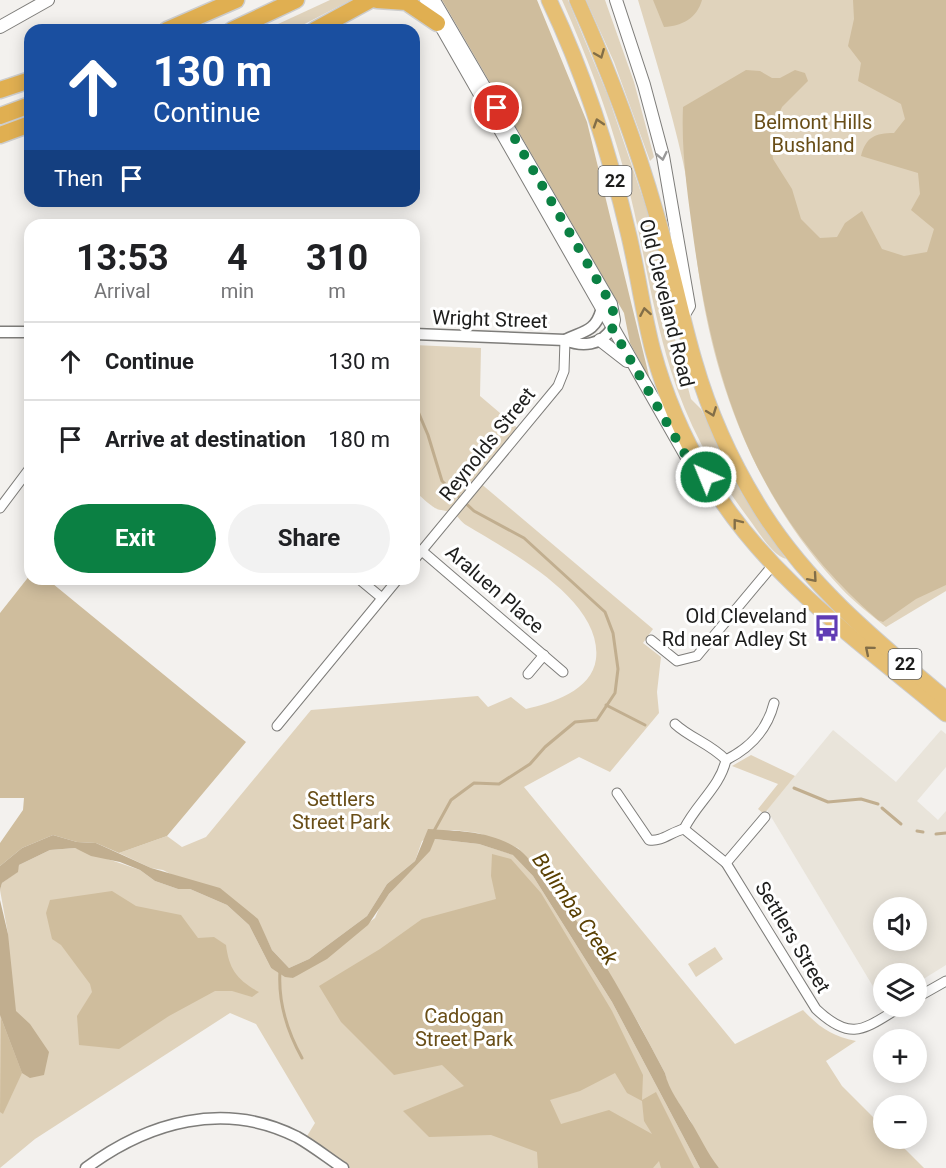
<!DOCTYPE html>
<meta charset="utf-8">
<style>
body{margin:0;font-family:Roboto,sans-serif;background:#f2f2f2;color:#202124;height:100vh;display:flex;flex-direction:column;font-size:22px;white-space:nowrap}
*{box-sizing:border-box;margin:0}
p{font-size:20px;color:#757577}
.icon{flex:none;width:33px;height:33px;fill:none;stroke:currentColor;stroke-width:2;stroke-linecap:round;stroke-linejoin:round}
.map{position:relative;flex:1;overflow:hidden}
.details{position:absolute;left:24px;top:219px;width:396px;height:366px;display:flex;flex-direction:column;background:#fff;border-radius:18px;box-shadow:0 3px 15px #0003}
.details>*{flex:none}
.hud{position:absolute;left:24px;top:24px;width:396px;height:183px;border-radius:18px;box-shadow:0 3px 15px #0003;background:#1a4fa0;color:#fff;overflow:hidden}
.fabs{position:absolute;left:873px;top:897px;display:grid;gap:12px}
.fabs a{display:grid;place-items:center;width:54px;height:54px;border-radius:50%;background:#fff;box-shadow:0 3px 15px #0003;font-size:30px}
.pin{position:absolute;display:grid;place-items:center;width:51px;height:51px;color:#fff;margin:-26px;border:3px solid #fff;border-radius:50%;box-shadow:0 2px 6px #0007}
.me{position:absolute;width:66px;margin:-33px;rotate:316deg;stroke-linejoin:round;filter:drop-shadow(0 0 4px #0008)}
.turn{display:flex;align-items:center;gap:21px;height:126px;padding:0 30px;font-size:27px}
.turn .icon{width:78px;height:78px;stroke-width:2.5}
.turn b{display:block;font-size:42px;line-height:51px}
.then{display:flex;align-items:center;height:57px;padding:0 30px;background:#0003;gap:12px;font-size:22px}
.eta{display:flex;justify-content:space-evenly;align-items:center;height:102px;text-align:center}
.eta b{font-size:36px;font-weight:700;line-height:42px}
.primary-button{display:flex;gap:12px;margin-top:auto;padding:12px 30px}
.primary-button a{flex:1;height:69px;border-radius:36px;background:#0b8043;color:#fff;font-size:24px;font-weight:700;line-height:69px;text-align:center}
.primary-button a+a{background:#f2f2f2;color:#202124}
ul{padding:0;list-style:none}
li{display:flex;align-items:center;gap:18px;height:78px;padding:0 30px;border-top:2px solid #e0e0e0}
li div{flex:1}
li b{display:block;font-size:22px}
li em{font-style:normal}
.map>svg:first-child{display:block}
.built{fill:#e9e4da;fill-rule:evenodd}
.green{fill:#e0d3bc}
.forest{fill:#cfbd9d;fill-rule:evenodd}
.water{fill:#c1ae8f}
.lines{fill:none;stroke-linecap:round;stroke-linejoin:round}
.stream{stroke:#c1ae8f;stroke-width:3}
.minor-casing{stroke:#7e7d7a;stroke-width:11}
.tertiary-casing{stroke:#7e7d7a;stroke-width:13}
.secondary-casing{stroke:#7e7d7a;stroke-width:14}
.trunk-casing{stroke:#cdcdcd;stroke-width:17}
.motorway-casing{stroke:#cdcdcd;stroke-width:19}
.minor{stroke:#fff;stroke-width:9}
.tertiary{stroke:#fff;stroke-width:10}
.secondary{stroke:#fff;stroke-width:12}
.trunk{stroke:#e6bf74;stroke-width:15}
.motorway{stroke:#e0af51;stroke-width:16}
.oneway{stroke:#826e48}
.oneway2{stroke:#999}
.route{stroke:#0b8043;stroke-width:10;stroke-dasharray:0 18}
.labels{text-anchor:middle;stroke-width:6;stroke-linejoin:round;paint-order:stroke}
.shield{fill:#fff;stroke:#616160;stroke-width:1.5}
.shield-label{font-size:18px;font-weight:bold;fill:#1d1d1c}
.park-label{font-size:20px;fill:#694e18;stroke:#fff}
.street-label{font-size:20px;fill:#1d1d1c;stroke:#fff}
.poi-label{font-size:20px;fill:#1d1d1c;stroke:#fff;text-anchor:end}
.water-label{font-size:21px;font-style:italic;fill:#5a4003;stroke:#fff}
</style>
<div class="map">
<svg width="946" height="1168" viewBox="0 0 946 1168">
<rect width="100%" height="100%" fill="#f3f1ee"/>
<path class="built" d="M833 730 896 782 941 730 946 734V767L917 801 938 820 946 811V965L917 983 916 974H884L883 1003 767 810ZM884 908H916V940H884Z"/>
<g class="green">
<polygon points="330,0 351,0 293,30 265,30"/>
<path d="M562 0H568L608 96 648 213 659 253 662 291 691 399 701 409 742 494 786 559C772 555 758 531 749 519 715 474 688 425 671 371 650 304 642 234 623 167 607 109 586 54 562 0Z"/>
<polygon points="586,0 605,0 634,82 654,157 650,161 614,62"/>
<path d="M638 0H946V591L886 627C871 615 854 602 841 588 763 505 719 400 701 288 694 247 692 203 683 162 671 108 654 54 638 0Z"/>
<path d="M414 345 481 348 480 396 521 431 479 482 653 629 643 643 661 657 657 692 659 713 610 772 579 757 524 787 735 1044 803 1010C820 1028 832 1036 856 1041L826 1061 842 1086 883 1127 884 1138 895 1139 924 1168H719L708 1157 690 1120 668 1087 665 1073 639 1024 604 965 551 885 518 848 478 833 454 830H444L422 841 415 861 387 884 367 916 309 959 289 968 272 950 257 919 163 870 151 868 119 853 167 836 182 847 206 837 311 710 478 696 488 707 511 697 526 709C551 703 592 691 596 659 603 600 509 551 466 525 461 522 458 516 453 513 447 510 440 511 435 508 428 504 421 496 414 491Z"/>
<polygon points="751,755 795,776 764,814 758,809 778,784 732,766"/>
<polygon points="435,839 479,844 514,855 533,876 612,1002 700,1168 343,1168 304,1141 315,1123 256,1024 230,1013 35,1139 0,1168 0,977 8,934 0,890 2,883 17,872 19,865 50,850 75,848 140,870 155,881 178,889 190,889 227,905 249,925 271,968 293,978 375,918 381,904"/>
<polygon points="715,947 723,959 696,977 688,964"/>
</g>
<g class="forest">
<polygon points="442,0 537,0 587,122 650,380 630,343 624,313 617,301"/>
<path d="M653 0H702C697 18 682 26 664 27Z"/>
<path d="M853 0H946V585L916 599 883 622 878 620C758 516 716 396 694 242 688 197 681 153 683 107L746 70 760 71 772 78H780L795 70 805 73 808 81 782 107 770 134 773 159 792 189 801 219 820 238 837 237 845 223 862 211 882 249 904 256 927 252 934 229 911 210 920 194 918 173 861 156C866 137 875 133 894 133L905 119 901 104 858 81 861 63 848 46 854 19Z"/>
<polygon points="30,575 30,579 47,579 246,742 167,836 119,853 96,843 77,842 53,835 22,848 0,866 0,843 23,810 24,798 0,798 0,613"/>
<path d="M492 854 511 859 541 893 612 1011 643 1075 642 1100 656 1092 694 1168H661L659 1161 653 1168H538L537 1152 491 1135 429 1137 403 1111 464 1086 442 1065 394 1075 341 1022 319 986 380 949 422 919 496 899 491 876ZM615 1073 627 1093 642 1101 644 1121 652 1134 609 1110 561 1124 550 1100 580 1091Z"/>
<path d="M112 891 136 906 181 915 198 938 214 937 226 945C229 969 237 980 259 992L252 997 232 991H215L169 1016 119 1049 79 1045 77 1016 92 992 90 984 61 945 52 939 46 913 50 900Z"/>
<polygon points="1,1018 22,1073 3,1114 0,1112"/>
</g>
<g class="water">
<path d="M428 829C458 831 491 831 517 848 526 854 534 866 542 875 591 934 629 1005 665 1073 669 1091 680 1103 689 1119 700 1136 707 1153 719 1168H700L612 1002 533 876 513 855 479 844 435 839 430 851 389 894 368 925 327 959 293 978 285 977 271 968 249 925 227 905 190 889H178L155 881 140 870 120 862 91 856 75 848 50 850 19 865 18 872 2 883 0 890V866L22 848 53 835 77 842 96 843 151 868 220 888 258 919 272 950 289 968 309 959 367 916 387 884 415 861Z"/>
<polygon points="0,900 8,934 16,1011 30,1024 49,1052 44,1075 30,1078 22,1073 0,1015"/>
</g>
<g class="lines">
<g class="stream">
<polyline points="414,402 428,435 442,481 474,511 524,538 605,612 613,633 618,669 615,693 597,720 575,722 545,747 530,764 499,784 474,783 451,800 434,831"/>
<polyline points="606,705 645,725"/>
<polyline points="794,788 828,802 861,799 878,804"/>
<polyline points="882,808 901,824"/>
<polyline points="917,831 923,832"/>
<polyline points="936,834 946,833"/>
<path d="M280 971C278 1002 287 1031 302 1058"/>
</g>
<defs>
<g id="minor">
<polyline points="0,508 30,468"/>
<polyline points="422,551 563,672"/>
<polyline points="414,560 558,386 564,371 565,340"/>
<polyline points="359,579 382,598"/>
<polyline points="651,640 677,661 697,656 773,565"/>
<polyline points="528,674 544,655"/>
<path d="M675 724C690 738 711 744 726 760 720 787 696 804 684 829L726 863 816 1009C852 1043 864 1029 902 1006"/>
<polyline points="277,726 398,579"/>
<path d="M726 760C750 748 767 731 774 703"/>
<path d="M617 793 649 840C662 842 671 832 684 829"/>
<polyline points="726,863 765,817"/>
<polyline points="916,998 946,981"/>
</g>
<g id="tertiary">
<polyline points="0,332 30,332"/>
<path d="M414 334 565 340C582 347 601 346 612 328"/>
<path d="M565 340C583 331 595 332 601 311"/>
<path d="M86 1168C148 1122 224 1100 297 1137 313 1146 328 1158 343 1168"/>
</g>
<g id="secondary">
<polyline points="426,0 693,468 705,477"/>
<polyline points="616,0 644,85 663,156 689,306 683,316"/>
<polyline points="436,4 611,304 614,320 612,328"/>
<polyline points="0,27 48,0"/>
<polyline points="600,340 627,361"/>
</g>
<g id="trunk">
<path d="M549 0C585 75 610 155 629 236 638 274 643 313 653 351 665 395 683 437 706 476 763 575 860 642 946 714"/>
<path d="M577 0C608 69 635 140 656 213 671 262 680 313 695 363 710 415 733 465 762 511 810 587 878 642 946 699"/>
</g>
<g id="motorway">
<polyline points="377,0 406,2 437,23"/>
<polyline points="167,30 236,0"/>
<polyline points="232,30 296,0"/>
<polyline points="315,30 370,0"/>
<polyline points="0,90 30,80"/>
<polyline points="0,116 30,105"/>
<polyline points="0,135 30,124"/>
</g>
</defs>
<use href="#minor" class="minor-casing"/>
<use href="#tertiary" class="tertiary-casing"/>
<use href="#secondary" class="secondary-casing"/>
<use href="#trunk" class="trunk-casing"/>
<use href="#motorway" class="motorway-casing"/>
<use href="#minor" class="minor"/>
<use href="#tertiary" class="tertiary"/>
<use href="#secondary" class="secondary"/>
<use href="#trunk" class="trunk"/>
<use href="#motorway" class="motorway"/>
</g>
<defs><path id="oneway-chevron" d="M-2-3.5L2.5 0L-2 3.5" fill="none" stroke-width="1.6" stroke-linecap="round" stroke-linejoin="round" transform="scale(1.5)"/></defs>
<g class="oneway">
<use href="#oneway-chevron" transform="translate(600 54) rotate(68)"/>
<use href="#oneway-chevron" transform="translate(598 123) rotate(-108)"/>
<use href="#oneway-chevron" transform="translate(645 312) rotate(-100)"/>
<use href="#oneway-chevron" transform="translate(712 412) rotate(69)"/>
<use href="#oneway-chevron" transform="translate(737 523) rotate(-128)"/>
<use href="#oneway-chevron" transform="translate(813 578) rotate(49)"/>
<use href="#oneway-chevron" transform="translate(869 650) rotate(-140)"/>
</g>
<use class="oneway2" href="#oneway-chevron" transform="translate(662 156) rotate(78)"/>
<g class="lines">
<polyline class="route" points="497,108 611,304 614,315 612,328 693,468 706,477"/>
</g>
<defs>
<symbol id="bus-bare" viewBox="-9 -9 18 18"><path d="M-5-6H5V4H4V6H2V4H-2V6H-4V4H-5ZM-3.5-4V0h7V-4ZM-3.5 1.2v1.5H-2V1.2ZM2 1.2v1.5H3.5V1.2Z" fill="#603cb4" stroke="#fff" stroke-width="2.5" paint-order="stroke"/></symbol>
</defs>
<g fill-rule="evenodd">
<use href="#bus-bare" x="808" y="609" width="38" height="38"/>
</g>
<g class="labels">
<g class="shield">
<rect x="598.5" y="166" width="33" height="30" rx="4.5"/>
<rect x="888.5" y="649" width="33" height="30" rx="4.5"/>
</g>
<g class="shield-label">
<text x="615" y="187">22</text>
<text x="905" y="670">22</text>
</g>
<g class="park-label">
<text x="813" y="129">Belmont Hills<tspan x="813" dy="23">Bushland</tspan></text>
<text x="341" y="806">Settlers<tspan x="341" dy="23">Street Park</tspan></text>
<text x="464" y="1023">Cadogan<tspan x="464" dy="23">Street Park</tspan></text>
</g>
<g class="street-label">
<text transform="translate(667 303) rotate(76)" y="7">Old Cleveland Road</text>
<text transform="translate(490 319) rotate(2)" y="7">Wright Street</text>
<text transform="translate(487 444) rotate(-51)" y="7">Reynolds Street</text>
<text transform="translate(495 589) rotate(41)" y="7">Araluen Place</text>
<text transform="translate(793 937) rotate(59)" y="7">Settlers Street</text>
</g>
<g class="poi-label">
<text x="807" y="623">Old Cleveland<tspan x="807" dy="23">Rd near Adley St</tspan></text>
</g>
<g class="water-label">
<text transform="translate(575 909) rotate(55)" y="7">Bulimba Creek</text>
</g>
</g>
</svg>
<div class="fabs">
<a><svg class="icon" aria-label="sound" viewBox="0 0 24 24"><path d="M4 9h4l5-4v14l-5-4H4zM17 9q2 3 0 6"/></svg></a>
<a><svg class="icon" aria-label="layers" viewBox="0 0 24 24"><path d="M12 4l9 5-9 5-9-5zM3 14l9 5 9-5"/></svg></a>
<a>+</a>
<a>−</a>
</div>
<div class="pin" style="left:497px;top:108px;background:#d93025"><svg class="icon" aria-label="arrive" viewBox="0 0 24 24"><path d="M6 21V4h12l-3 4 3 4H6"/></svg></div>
<svg class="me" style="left:706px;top:477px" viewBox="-20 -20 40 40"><circle r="17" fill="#0b8043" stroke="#fff" stroke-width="3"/><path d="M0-11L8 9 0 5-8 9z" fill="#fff"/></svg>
<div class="hud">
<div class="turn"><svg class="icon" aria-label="ahead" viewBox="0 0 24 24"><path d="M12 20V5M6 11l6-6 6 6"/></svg><div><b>130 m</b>Continue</div></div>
<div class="then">Then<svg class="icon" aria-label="arrive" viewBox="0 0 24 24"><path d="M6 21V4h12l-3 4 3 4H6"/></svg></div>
</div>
<section class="details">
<div class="eta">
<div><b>13:53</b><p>Arrival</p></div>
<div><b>4</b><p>min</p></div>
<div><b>310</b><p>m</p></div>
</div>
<ul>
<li><svg class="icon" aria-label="ahead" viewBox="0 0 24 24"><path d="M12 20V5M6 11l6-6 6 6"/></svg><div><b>Continue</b></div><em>130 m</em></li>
<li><svg class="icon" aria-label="arrive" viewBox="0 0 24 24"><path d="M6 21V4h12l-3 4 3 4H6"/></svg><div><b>Arrive at destination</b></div><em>180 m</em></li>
</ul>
<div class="primary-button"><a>Exit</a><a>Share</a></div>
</section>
</div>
